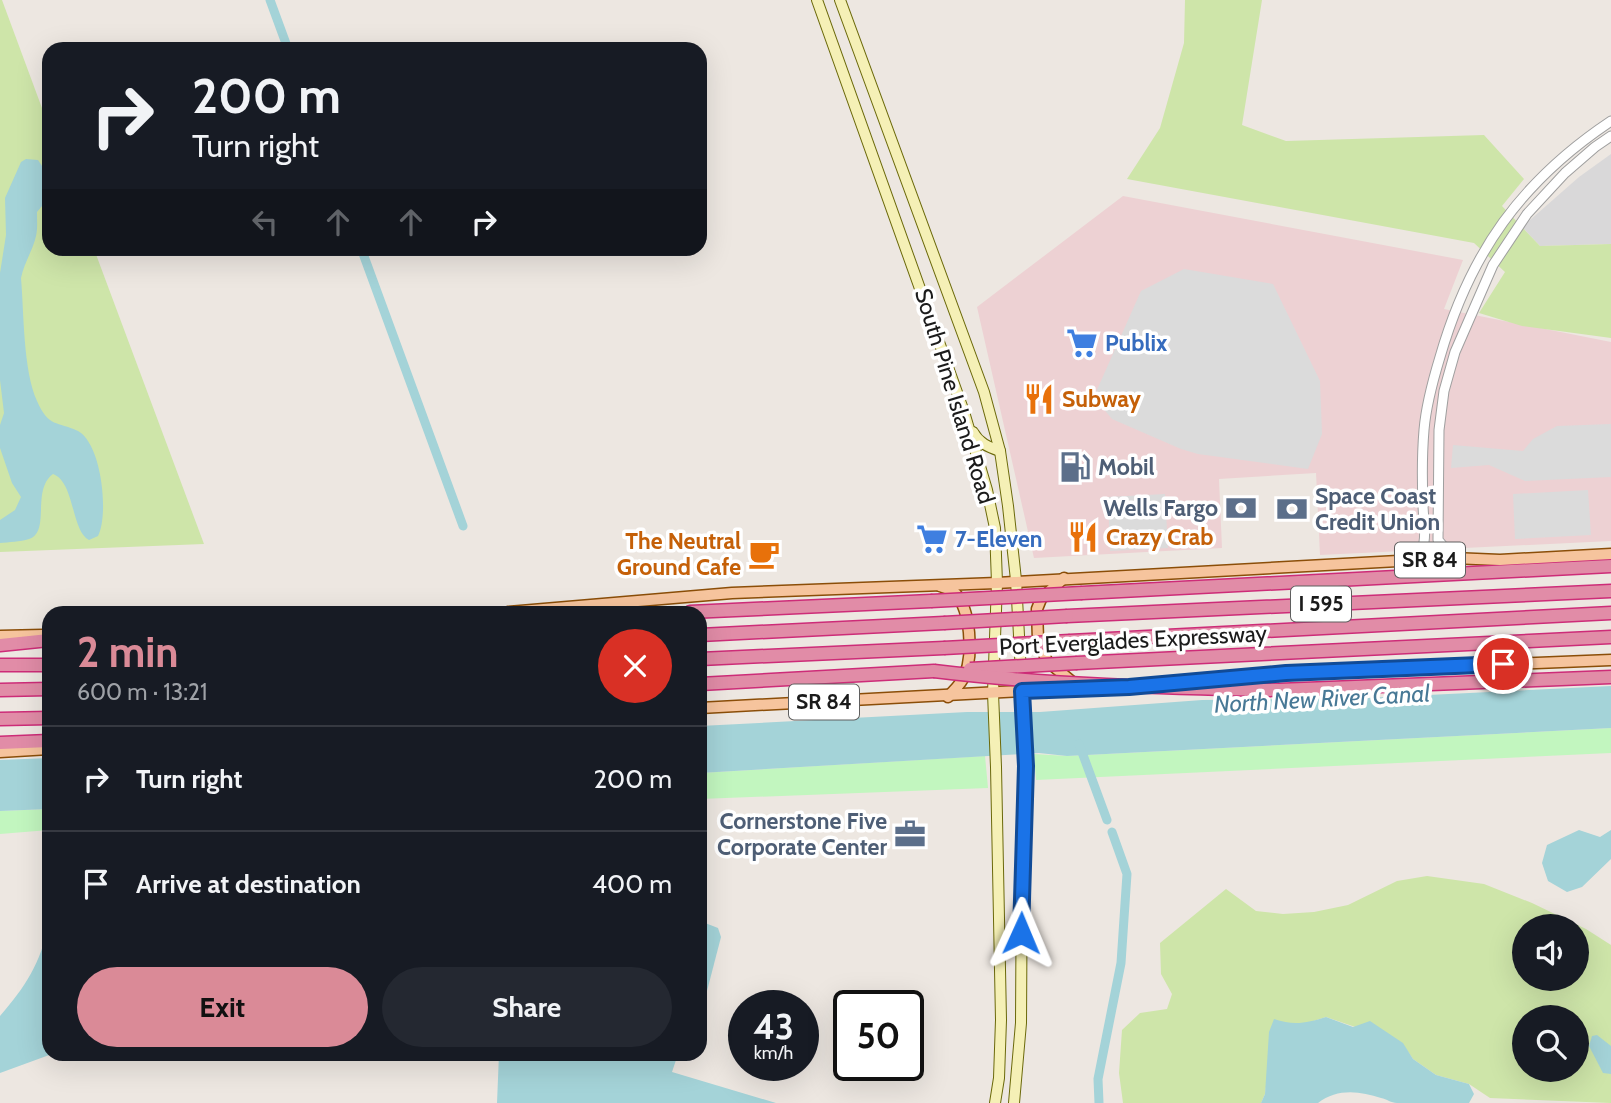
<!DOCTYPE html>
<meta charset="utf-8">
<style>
body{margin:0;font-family:Cabin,sans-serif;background:#242831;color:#f1f3f6;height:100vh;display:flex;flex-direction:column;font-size:26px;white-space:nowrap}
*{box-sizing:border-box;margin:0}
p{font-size:23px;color:#9ea1a6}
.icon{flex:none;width:38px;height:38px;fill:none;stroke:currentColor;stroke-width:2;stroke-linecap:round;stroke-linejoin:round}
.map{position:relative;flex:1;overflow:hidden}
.sheet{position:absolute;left:42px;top:606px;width:665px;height:455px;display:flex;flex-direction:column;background:#171b24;border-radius:21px;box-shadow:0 7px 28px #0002}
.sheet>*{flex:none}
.top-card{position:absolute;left:42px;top:42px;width:665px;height:214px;border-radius:21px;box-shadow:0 7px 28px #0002;background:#171b24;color:#f1f3f6;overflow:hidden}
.controls{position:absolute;left:1512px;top:914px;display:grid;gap:14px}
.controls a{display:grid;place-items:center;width:77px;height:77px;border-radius:50%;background:#171b24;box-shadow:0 7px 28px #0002;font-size:35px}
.speed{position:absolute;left:728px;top:990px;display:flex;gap:14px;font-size:35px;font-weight:700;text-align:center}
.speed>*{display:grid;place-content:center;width:91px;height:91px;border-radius:50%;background:#171b24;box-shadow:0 7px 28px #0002;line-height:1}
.speed small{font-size:18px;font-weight:400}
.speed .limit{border:4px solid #111;border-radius:10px;background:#fff;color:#111}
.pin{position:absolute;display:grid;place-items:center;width:60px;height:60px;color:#fff;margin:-30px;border:4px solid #fff;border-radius:50%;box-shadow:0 2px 7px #0007}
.me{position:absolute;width:77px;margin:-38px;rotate:1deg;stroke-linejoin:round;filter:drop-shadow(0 0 5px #0008)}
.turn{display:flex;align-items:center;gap:24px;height:147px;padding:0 35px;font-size:32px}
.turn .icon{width:91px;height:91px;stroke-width:2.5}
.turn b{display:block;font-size:49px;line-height:60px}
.lanes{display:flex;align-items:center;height:66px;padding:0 35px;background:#0003;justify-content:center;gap:35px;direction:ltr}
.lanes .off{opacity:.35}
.round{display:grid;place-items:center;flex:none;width:74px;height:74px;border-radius:37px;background:#242831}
.headline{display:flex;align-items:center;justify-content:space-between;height:119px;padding:0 35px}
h1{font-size:42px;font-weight:800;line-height:52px;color:#da8a97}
.cta{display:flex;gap:14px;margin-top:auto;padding:14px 35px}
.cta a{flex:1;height:80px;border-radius:42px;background:#da8a97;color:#111;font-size:28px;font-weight:800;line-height:80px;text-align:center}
.cta a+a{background:#242831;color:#f1f3f6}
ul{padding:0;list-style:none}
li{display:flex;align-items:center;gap:21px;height:105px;padding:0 35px;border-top:2px solid #363941}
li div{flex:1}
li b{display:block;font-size:26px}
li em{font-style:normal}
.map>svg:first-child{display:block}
.residential{fill:#d9d8d9}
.commercial{fill:#edd1d3}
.grass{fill:#cee5a9;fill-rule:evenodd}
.park{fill:#c2f6bf}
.parking{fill:#dbdbdb}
.water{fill:#a4d3d8}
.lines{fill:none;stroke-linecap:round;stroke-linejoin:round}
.canal{stroke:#a4d3d8;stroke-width:9}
.tertiary-casing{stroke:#9f9f9f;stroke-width:11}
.secondary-casing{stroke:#6b690a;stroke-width:12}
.primary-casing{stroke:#8b4e08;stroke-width:13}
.motorway-casing{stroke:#cd2c78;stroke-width:15}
.tertiary{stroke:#fff;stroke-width:9}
.secondary{stroke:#f5f0b6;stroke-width:10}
.primary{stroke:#f6c49d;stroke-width:10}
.motorway{stroke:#e18ca7;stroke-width:12}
.motorway-bridge-casing{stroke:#cd2c78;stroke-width:15;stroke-linecap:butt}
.motorway-bridge{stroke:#e18ca7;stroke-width:12}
.route-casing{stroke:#114b97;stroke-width:18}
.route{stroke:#1a73e8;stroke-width:12}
.labels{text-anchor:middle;stroke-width:7;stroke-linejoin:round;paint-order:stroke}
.shield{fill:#fff;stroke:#5f5f5f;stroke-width:2}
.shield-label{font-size:21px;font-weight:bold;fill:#1b1b1b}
.shop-label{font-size:23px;font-weight:bold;fill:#366cbe;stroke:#fff;text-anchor:start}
.street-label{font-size:23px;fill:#1b1b1b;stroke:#fff}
.food-label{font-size:23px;font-weight:bold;fill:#c56008;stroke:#fff;text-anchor:start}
.service-label{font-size:23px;font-weight:bold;fill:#4e5e75;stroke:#fff;text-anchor:start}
.water-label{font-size:24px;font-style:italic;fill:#487996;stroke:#fff}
</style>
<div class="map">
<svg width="1611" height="1103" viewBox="0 0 1611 1103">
<rect width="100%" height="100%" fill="#ede7e1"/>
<polygon class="residential" points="1611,154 1611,244 1540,246 1522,227 1579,177"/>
<polygon class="commercial" points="1123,196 1463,260 1444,309 1611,342 1611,541 1320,555 1316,473 1219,479 1222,548 1034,558 977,307"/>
<g class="grass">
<polygon points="0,0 2,0 49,127 49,248 94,249 204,544 0,552"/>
<polygon points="1185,0 1262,0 1242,125 1286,141 1484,135 1524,179 1502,206 1540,246 1611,244 1611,338 1522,326 1479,313 1505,272 1474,243 1127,179 1160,128 1184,43"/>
<path d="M1427 876 1484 884 1532 903 1586 929 1611 945V1103L1490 1098 1469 1084 1436 1075 1413 1059 1402 1043 1326 1017 1301 1025 1287 1024 1275 1020 1265 1094 1261 1103H1123L1119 1073 1122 1030 1140 1013 1167 1009 1172 994 1161 974 1160 943 1226 889 1256 911 1283 914 1314 912 1348 905 1397 881ZM1524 926H1577V978H1524ZM1524 1017H1577V1069H1524Z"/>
</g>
<g class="park">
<polygon points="1611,728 1611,753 1036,780 1034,754 1067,756"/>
<polygon points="985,756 988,788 700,799 700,773"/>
<polygon points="49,809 49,830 0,834 0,811"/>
</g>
<g class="parking">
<polygon points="1184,269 1273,284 1320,381 1322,434 1308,469 1198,454 1181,449 1112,419 1097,401 1096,392 1141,291"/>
<polygon points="1611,424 1611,477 1525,481 1489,465 1451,468 1453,445 1523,451 1533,439 1557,426"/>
<polygon points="1588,490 1591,535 1515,539 1513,494"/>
<polygon points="1165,494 1168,548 1110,551 1108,497"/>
</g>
<g class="water">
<path d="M26 159 38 160 44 169 47 200 37 212C37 222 38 231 35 240 31 253 24 264 21 278 24 313 23 370 37 401 49 428 57 421 78 431 102 444 109 515 98 536L89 540C71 531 75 482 53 474 31 490 51 532 29 539 20 542 9 542 0 543V520L15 510 21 497 12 483 0 448V425L4 413 0 380V273L6 235 5 198 21 162Z"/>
<polygon points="1611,686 1611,728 1067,756 1039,753 700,773 700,726 967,712 1040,712 1202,700 1366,698"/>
<polygon points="49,758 49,809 0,811 0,760"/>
<polygon points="1579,830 1600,837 1611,830 1611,859 1582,887 1567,892 1548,881 1542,863 1547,845"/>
<polygon points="700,921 718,928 721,937 700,1018"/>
<path d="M49 924V1054H52L0 1073V1016C26 986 40 964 49 924Z"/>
<path d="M1326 1017 1353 1027 1370 1021 1403 1043 1413 1059 1436 1075 1469 1084 1474 1094 1469 1103C1446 1103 1421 1103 1397 1103 1391 1103 1387 1099 1381 1098 1360 1091 1337 1088 1318 1103H1261L1265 1094 1269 1032 1274 1019C1294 1026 1307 1023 1326 1017Z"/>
<polygon points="1597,1035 1611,1046 1611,1074 1603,1073 1589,1046 1592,1036"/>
<polygon points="499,1054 678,1054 672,1072 776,1103 497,1103"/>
</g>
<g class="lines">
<g class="canal">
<polyline points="270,0 288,49"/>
<polyline points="361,248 463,526"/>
<polyline points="1079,744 1107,820"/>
<polyline points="1099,1103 1098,1079 1121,963 1127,874 1112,832"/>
</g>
<defs>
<g id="tertiary">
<polyline points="1453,558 1438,540 1439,430 1444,391 1455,352 1493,265 1527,214 1565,173 1595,147 1611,136"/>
<path d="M1415 560C1418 555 1424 548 1424 542 1426 530 1423 516 1423 504 1422 479 1422 454 1424 430 1426 405 1433 380 1440 357 1470 253 1521 181 1611 121"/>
</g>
<g id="secondary">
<polyline points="817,0 964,412 987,490 995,528 997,583 993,693 996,767 1001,1020 999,1078 995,1103"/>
<polyline points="840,0 984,392 1000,451 1008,506 1016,580 1026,766 1022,851 1021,1023 1014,1103"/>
<path d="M973 432C979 443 988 447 1000 451"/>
</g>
<g id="primary">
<polyline points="1064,578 1041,599 1037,609 1038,640 1047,661 1076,685"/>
<path d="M940 586C945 588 952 590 955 593 971 610 973 654 965 675 962 683 954 690 948 697"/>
<polyline points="508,612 732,593 997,583 1453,558 1500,560 1611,554"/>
<polyline points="0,636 43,635"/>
<polyline points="1174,683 1286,673 1611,660"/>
<polyline points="700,708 1077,688"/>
<polyline points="0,752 49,749"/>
</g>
<g id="motorway">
<polyline points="1082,593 1611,566"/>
<polyline points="690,612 931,601"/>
<polyline points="1067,616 1611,591"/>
<polyline points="700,635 944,623"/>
<polyline points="1070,641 1611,613"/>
<polyline points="0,645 49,640"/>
<polyline points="700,659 944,648"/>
<polyline points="1077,663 1611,637"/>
<polyline points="0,665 49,665"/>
<polyline points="700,684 934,671"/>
<polyline points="0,690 49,689"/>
<polyline points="1279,690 1611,677"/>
<polyline points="0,719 49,718"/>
<polyline points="0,743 49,741"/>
</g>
</defs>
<use href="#tertiary" class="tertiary-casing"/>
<use href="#secondary" class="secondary-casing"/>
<use href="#primary" class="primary-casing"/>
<use href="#motorway" class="motorway-casing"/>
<use href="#tertiary" class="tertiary"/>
<use href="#secondary" class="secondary"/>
<use href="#primary" class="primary"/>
<use href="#motorway" class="motorway"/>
<defs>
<g id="motorway-bridge">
<polyline points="931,601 1082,593"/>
<polyline points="944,623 1067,616"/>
<polyline points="944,648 1070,641"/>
<polyline points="970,669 1077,663"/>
<path d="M934 671C1049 685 1164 688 1279 690"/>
</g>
</defs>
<use href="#motorway-bridge" class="motorway-bridge-casing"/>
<use href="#motorway-bridge" class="motorway-bridge"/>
</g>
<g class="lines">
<defs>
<polyline id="route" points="1021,933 1026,766 1022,691 1129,687 1286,673 1503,664"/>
</defs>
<use href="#route" class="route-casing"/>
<use href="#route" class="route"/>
</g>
<defs>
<symbol id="supermarket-bare" viewBox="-9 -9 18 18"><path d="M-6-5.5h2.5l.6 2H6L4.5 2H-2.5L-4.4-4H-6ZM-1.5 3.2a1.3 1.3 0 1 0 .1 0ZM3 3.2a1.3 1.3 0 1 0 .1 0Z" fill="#3f7fe0" stroke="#fff" stroke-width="2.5" paint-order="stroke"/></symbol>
<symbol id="restaurant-bare" viewBox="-9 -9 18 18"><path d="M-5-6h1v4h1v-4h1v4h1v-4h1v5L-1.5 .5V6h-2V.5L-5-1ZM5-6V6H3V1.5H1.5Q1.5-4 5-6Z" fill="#e8710a" stroke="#fff" stroke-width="2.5" paint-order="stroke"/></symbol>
<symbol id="fuel-bare" viewBox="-9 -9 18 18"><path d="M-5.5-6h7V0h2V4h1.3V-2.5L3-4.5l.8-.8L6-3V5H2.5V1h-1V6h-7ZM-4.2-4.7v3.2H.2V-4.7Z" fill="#5c6f8a" stroke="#fff" stroke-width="2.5" paint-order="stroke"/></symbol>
<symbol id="bank-bare" viewBox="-9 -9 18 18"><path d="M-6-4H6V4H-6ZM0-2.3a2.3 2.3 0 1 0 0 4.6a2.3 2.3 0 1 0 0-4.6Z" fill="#5c6f8a" stroke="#fff" stroke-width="2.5" paint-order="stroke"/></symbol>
<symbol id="cafe-bare" viewBox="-9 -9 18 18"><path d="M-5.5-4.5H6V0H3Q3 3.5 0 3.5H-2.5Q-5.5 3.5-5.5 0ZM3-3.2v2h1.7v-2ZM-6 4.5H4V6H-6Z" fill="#e8710a" stroke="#fff" stroke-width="2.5" paint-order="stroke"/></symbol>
<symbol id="office-bare" viewBox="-9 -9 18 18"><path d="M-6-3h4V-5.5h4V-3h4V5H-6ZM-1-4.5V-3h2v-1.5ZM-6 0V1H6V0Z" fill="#5c6f8a" stroke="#fff" stroke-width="2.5" paint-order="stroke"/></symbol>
</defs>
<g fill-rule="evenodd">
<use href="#supermarket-bare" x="1060" y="321" width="44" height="44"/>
<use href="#restaurant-bare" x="1017" y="377" width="44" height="44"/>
<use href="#fuel-bare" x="1053" y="445" width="44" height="44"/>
<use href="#bank-bare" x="1219" y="486" width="44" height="44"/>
<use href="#bank-bare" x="1270" y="487" width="44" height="44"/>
<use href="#restaurant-bare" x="1061" y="515" width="44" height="44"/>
<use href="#supermarket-bare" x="910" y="517" width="44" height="44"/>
<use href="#cafe-bare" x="742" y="532" width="44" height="44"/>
<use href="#office-bare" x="888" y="812" width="44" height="44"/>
</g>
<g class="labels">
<g class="shield">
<rect x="1395" y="542.5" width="70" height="35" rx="5"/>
<rect x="1291" y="586.5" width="60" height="35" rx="5"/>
<rect x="789" y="684.5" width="70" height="35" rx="5"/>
</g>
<g class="shield-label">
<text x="1430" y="567">SR 84</text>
<text x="1321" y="611">I 595</text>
<text x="824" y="709">SR 84</text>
</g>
<g class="shop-label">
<text x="1105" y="351">Publix</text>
<text x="955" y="547">7-Eleven</text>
</g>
<g class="street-label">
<text transform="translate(955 396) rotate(73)" y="8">South Pine Island Road</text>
<text transform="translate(1133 640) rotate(-3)" y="8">Port Everglades Expressway</text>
</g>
<g class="food-label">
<text x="1062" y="407">Subway</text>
<text x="1106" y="545">Crazy Crab</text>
<text x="741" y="549" text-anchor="end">The Neutral<tspan x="741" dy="26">Ground Cafe</tspan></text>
</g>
<g class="service-label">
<text x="1098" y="475">Mobil</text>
<text x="1315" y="504">Space Coast<tspan x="1315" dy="26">Credit Union</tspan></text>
<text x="1218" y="516" text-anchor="end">Wells Fargo</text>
<text x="887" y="829" text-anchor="end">Cornerstone Five<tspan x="887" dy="26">Corporate Center</tspan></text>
</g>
<g class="water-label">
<text transform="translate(1322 699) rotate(-3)" y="8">North New River Canal</text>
</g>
</g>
</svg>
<div class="controls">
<a><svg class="icon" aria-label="sound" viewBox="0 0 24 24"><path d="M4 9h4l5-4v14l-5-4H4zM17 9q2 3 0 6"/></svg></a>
<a><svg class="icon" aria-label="search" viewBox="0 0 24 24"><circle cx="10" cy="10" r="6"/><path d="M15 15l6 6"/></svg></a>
</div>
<div class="speed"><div>43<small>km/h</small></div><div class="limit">50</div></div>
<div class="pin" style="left:1503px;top:664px;background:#d93025"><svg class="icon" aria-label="arrive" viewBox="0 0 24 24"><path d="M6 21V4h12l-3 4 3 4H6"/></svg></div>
<svg class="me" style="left:1021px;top:933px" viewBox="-20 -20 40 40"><path d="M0-17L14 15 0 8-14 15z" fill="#1a73e8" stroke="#fff" stroke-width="4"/></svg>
<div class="top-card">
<div class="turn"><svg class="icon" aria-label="right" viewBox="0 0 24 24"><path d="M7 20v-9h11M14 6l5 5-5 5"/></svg><div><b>200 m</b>Turn right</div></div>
<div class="lanes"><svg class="icon off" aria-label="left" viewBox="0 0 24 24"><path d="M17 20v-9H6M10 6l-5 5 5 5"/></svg><svg class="icon off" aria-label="ahead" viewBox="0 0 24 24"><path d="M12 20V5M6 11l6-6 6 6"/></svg><svg class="icon off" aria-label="ahead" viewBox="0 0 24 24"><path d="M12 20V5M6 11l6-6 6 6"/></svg><svg class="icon" aria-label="right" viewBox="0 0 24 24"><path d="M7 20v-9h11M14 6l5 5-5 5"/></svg></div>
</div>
<section class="sheet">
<div class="headline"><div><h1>2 min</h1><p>600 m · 13:21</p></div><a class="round" style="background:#d93025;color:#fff"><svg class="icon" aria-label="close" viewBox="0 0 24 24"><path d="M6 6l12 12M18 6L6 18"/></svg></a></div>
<ul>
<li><svg class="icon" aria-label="right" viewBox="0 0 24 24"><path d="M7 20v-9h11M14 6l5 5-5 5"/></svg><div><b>Turn right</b></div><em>200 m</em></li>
<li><svg class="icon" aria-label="arrive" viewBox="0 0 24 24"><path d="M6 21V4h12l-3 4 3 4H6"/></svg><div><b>Arrive at destination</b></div><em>400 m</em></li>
</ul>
<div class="cta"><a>Exit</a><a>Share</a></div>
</section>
</div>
